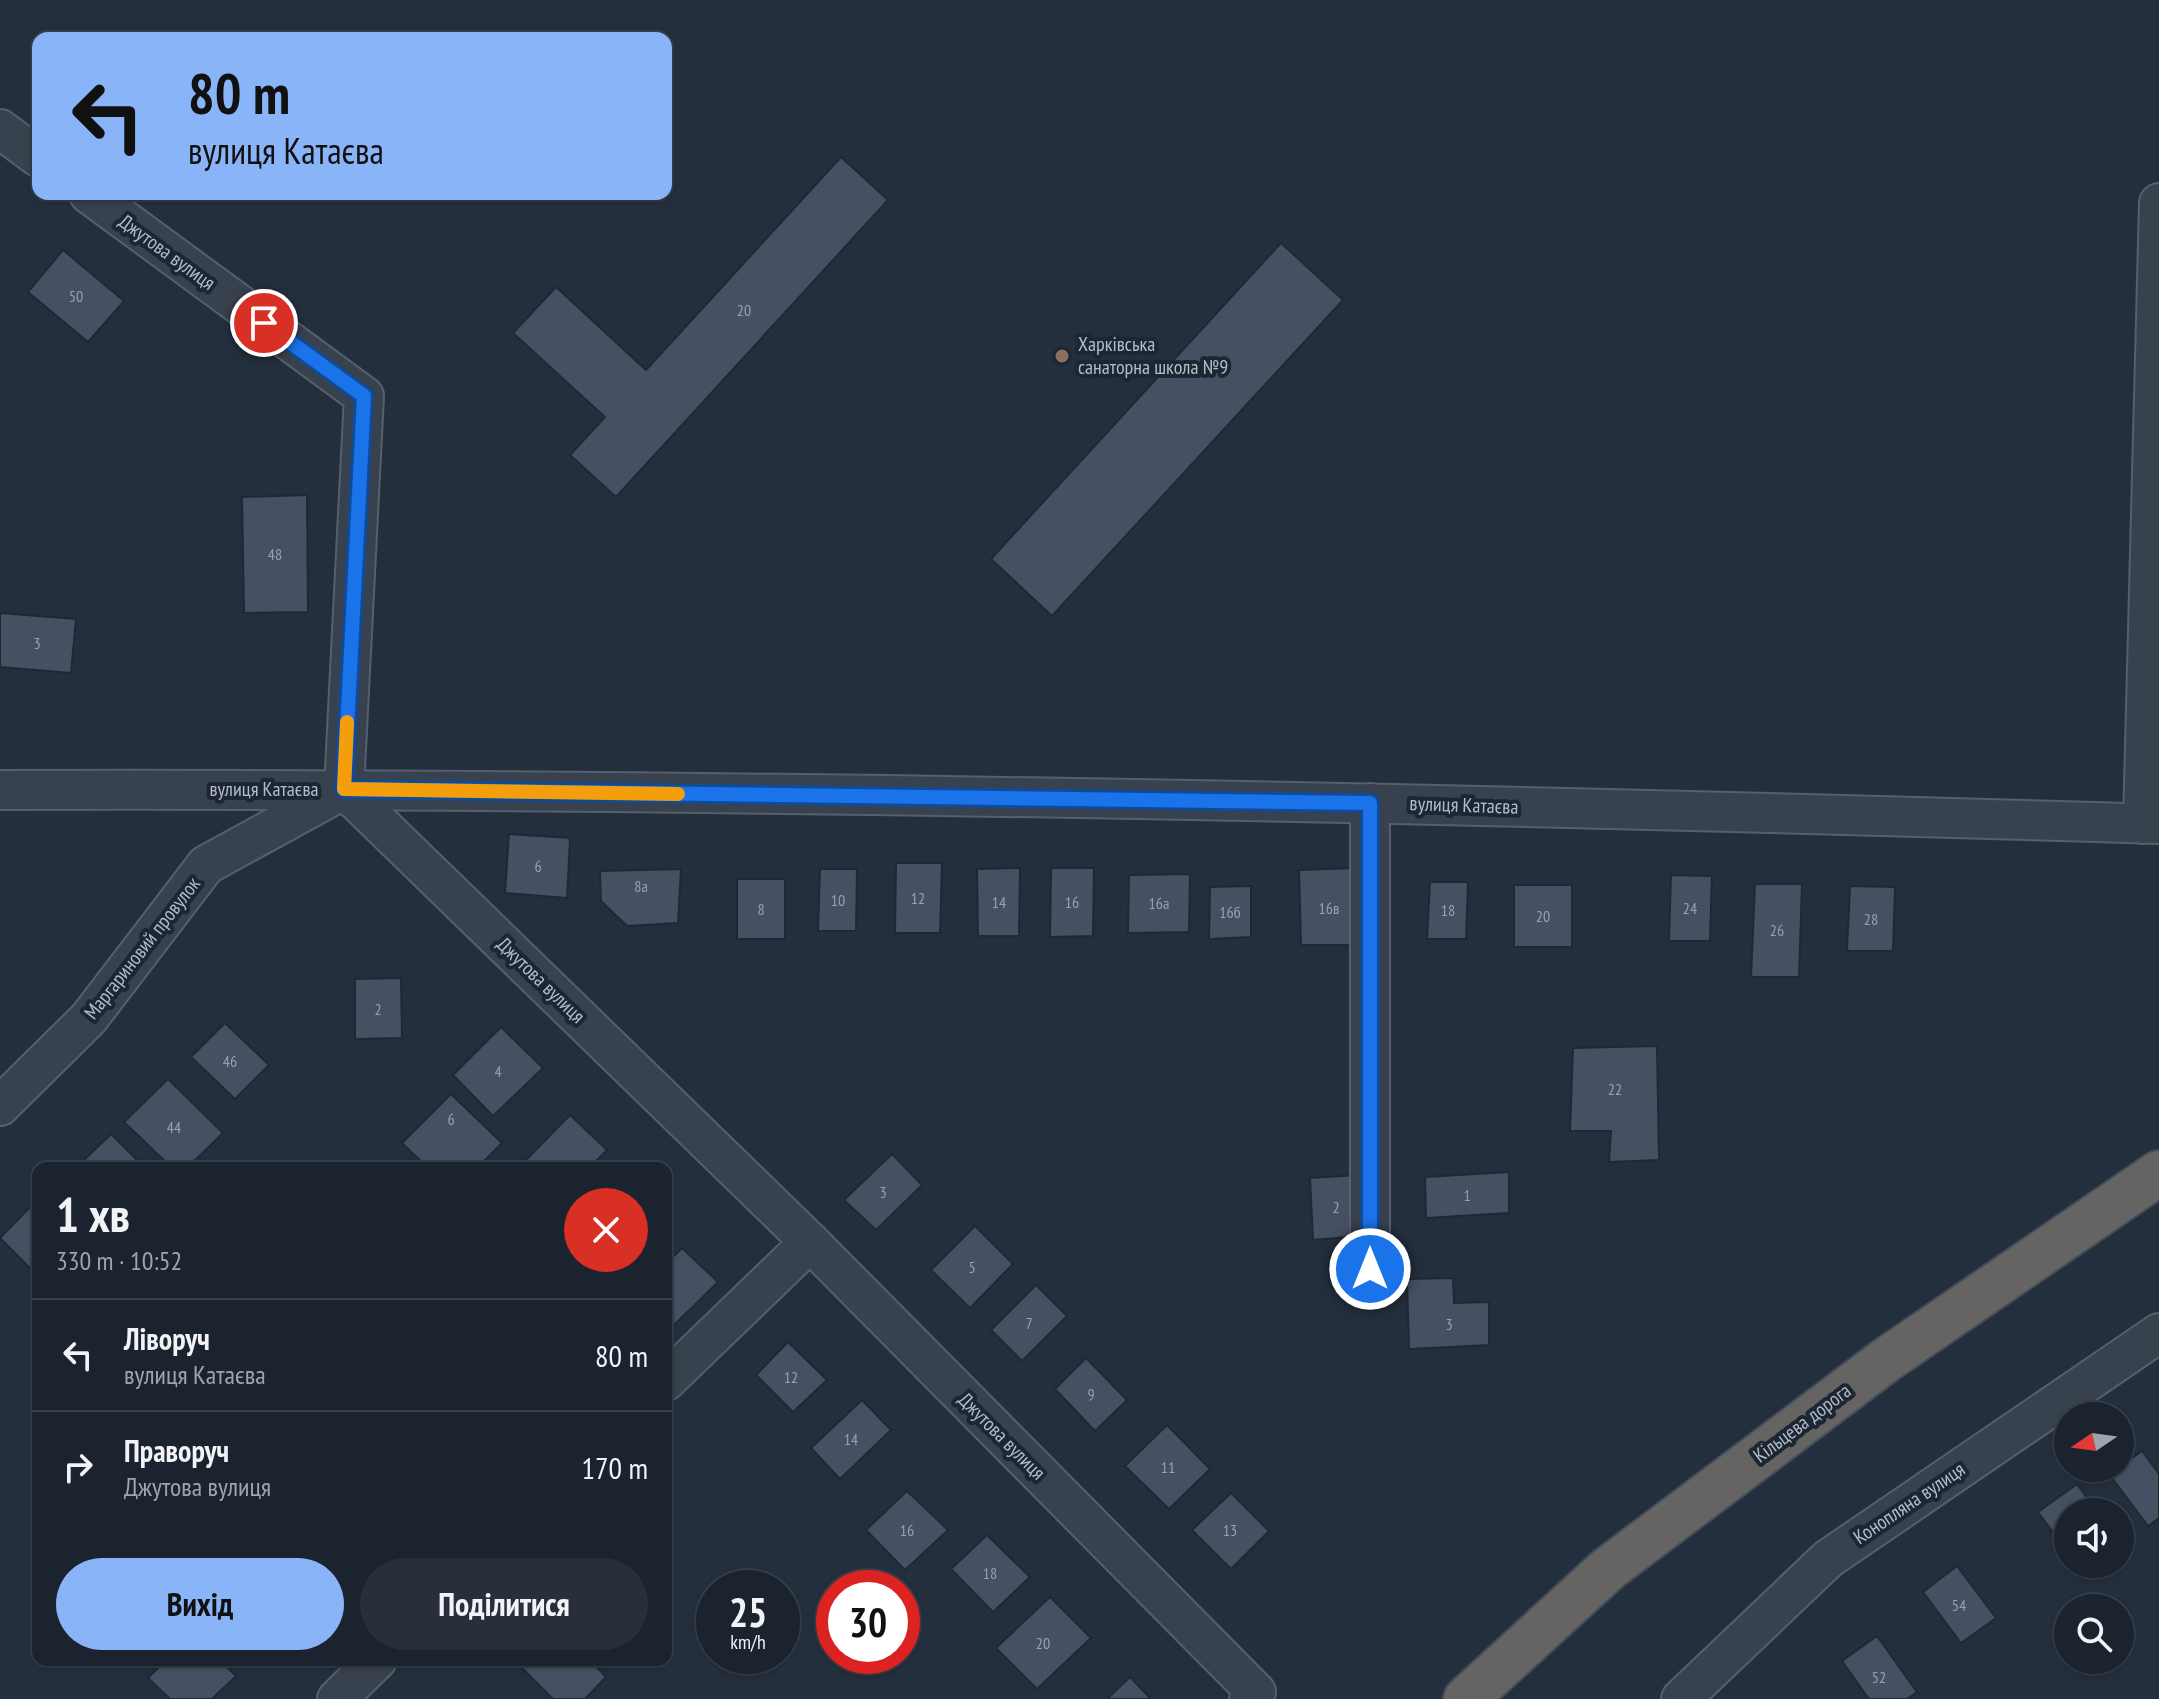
<!DOCTYPE html>
<html lang="uk">
<meta charset="utf-8">
<style>
body{margin:0;font-family:"PT Sans Narrow",sans-serif;background:#282f3a;color:#f1f3f6;height:100vh;display:flex;flex-direction:column;font-size:30px;white-space:nowrap}
*{box-sizing:border-box;margin:0}
p{font-size:26px;color:#a0a4aa}
.icon{flex:none;width:44px;height:44px;fill:none;stroke:currentColor;stroke-width:2;stroke-linecap:round;stroke-linejoin:round}
.map{position:relative;flex:1;overflow:hidden}
.side{position:absolute;left:32px;top:1162px;width:640px;height:504px;display:flex;flex-direction:column;background:#1b232e;border-radius:16px;box-shadow:0 2px 6px #0004,0 0 0 2px #39404a}
.side>*{flex:none}
.banner{position:absolute;left:32px;top:32px;width:640px;height:168px;border-radius:16px;box-shadow:0 2px 6px #0004,0 0 0 2px #39404a;background:#8ab4f8;color:#111;overflow:hidden}
.needle{width:52px;rotate:257deg}
.buttons{position:absolute;left:2054px;top:1402px;display:grid;gap:16px}
.buttons a{display:grid;place-items:center;width:80px;height:80px;border-radius:50%;background:#1b232e;box-shadow:0 2px 6px #0004,0 0 0 2px #39404a;font-size:40px}
.speed{position:absolute;left:696px;top:1570px;display:flex;gap:16px;font-size:40px;font-weight:700;text-align:center}
.speed>*{display:grid;place-content:center;width:104px;height:104px;border-radius:50%;background:#1b232e;box-shadow:0 2px 6px #0004,0 0 0 2px #39404a;line-height:1}
.speed small{font-size:20px;font-weight:400}
.speed .limit{border:12px solid #d22;background:#fff;color:#111}
.pin{position:absolute;display:grid;place-items:center;width:68px;height:68px;color:#fff;margin:-34px;border:4px solid #fff;border-radius:50%;box-shadow:0 2px 8px #0007}
.me{position:absolute;width:88px;margin:-44px;rotate:0deg;stroke-linejoin:round;filter:drop-shadow(0 0 6px #0008)}
.turn{display:flex;align-items:center;gap:28px;height:168px;padding:0 24px;font-size:36px}
.turn .icon{width:104px;height:104px;stroke-width:2.5}
.turn b{display:block;font-size:56px;line-height:68px}
.round{display:grid;place-items:center;flex:none;width:84px;height:84px;border-radius:42px;background:#282f3a}
.summary{display:flex;align-items:center;justify-content:space-between;height:136px;padding:0 24px}
h1{font-size:48px;font-weight:700;line-height:60px}
.button{display:flex;gap:16px;margin-top:auto;padding:16px 24px}
.button a{flex:1;height:92px;border-radius:48px;background:#8ab4f8;color:#111;font-size:32px;font-weight:700;line-height:92px;text-align:center}
.button a+a{background:#282f3a;color:#f1f3f6}
ul{padding:0;list-style:none}
li{display:flex;align-items:center;gap:24px;height:112px;padding:0 24px;border-top:2px solid #39404a}
li div{flex:1}
li b{display:block;font-size:30px}
li em{font-style:normal}
.map>svg:first-child{display:block}
.building{fill:#455162;stroke:#1f2835;stroke-width:2}
.lines{fill:none;stroke-linecap:round;stroke-linejoin:round}
.minor-casing{stroke:#565f6c;stroke-width:42}
.trunk-casing{stroke:#434c59;stroke-width:48}
.minor{stroke:#38414e;stroke-width:38}
.trunk{stroke:#656462;stroke-width:44}
.route-casing{stroke:#114b97;stroke-width:20}
.route{stroke:#1a73e8;stroke-width:14}
.slow{stroke:#f59e0b;stroke-width:14}
.education-dot{fill:#8d6e63;stroke:#1d2633;stroke-width:3}
.labels{text-anchor:middle;stroke-width:8;stroke-linejoin:round;paint-order:stroke}
.number-label{font-size:16px;fill:#98a1af}
.street-label{font-size:20px;fill:#b4bcc9;stroke:#1d2633}
.poi-label{font-size:20px;fill:#b4bcc9;stroke:#1d2633;text-anchor:start}
</style>
<div class="map">
<svg width="2159" height="1699" viewBox="0 0 2159 1699">
<rect width="100%" height="100%" fill="#242f3e"/>
<g class="building">
<polygon points="841,157 888,200 616,497 570,455 605,417 513,333 556,287 646,370"/>
<polygon points="1281,243 1343,300 1052,616 991,559"/>
<polygon points="63,250 124,301 88,342 28,292"/>
<polygon points="307,495 308,612 244,613 242,497"/>
<polygon points="0,613 76,619 71,673 0,667"/>
<polygon points="509,834 570,838 567,898 505,893"/>
<polygon points="896,863 942,863 940,933 895,933"/>
<polygon points="1020,868 1019,936 978,936 977,869"/>
<polygon points="1051,868 1094,868 1093,936 1050,937"/>
<polygon points="1357,868 1358,945 1301,945 1299,870"/>
<polygon points="681,869 678,923 627,926 601,901 600,871"/>
<polygon points="820,869 857,869 856,931 818,931"/>
<polygon points="1190,874 1189,932 1128,933 1129,875"/>
<polygon points="1671,875 1712,876 1710,941 1669,941"/>
<rect x="737" y="879" width="48" height="60"/>
<polygon points="1430,882 1468,882 1466,939 1427,939"/>
<polygon points="1755,884 1802,884 1799,977 1751,977"/>
<rect x="1514" y="885" width="58" height="62"/>
<polygon points="1251,886 1251,937 1209,939 1210,887"/>
<polygon points="1850,886 1895,887 1893,951 1847,951"/>
<polygon points="401,978 402,1038 355,1039 355,979"/>
<polygon points="225,1023 269,1065 235,1099 191,1057"/>
<polygon points="501,1027 543,1068 493,1116 453,1075"/>
<polygon points="1657,1046 1659,1160 1609,1162 1611,1131 1570,1131 1573,1048"/>
<polygon points="168,1079 223,1133 187,1168 172,1168 124,1122"/>
<polygon points="451,1094 502,1143 477,1168 428,1168 402,1143"/>
<polygon points="570,1115 607,1150 589,1168 532,1168 525,1161"/>
<polygon points="111,1134 145,1168 76,1168"/>
<polygon points="892,1154 922,1185 876,1230 844,1200"/>
<polygon points="1509,1172 1509,1213 1426,1218 1425,1177"/>
<polygon points="1358,1175 1361,1236 1313,1240 1310,1178"/>
<polygon points="38,1199 38,1276 0,1238"/>
<polygon points="975,1226 1013,1264 970,1308 931,1270"/>
<polygon points="682,1248 718,1282 669,1330 666,1326 666,1264"/>
<polygon points="1453,1278 1454,1303 1489,1302 1489,1345 1409,1349 1407,1279"/>
<polygon points="1036,1285 1067,1316 1022,1361 991,1330"/>
<polygon points="788,1342 827,1380 793,1412 756,1375"/>
<polygon points="1086,1358 1127,1400 1095,1431 1055,1389"/>
<polygon points="862,1400 891,1430 840,1479 811,1448"/>
<polygon points="1167,1425 1210,1469 1169,1509 1125,1466"/>
<polygon points="2142,1451 2159,1474 2159,1518 2148,1526 2109,1474"/>
<polygon points="2077,1484 2097,1512 2068,1512 2068,1553 2038,1512"/>
<polygon points="907,1491 948,1530 905,1570 866,1530"/>
<polygon points="1231,1493 1269,1531 1231,1569 1192,1530"/>
<polygon points="987,1535 1030,1577 993,1612 951,1569"/>
<polygon points="1957,1566 1996,1618 1961,1643 1923,1592"/>
<polygon points="1050,1597 1091,1638 1037,1689 996,1648"/>
<polygon points="1877,1636 1917,1692 1907,1699 1869,1699 1842,1661"/>
<polygon points="166,1660 220,1660 236,1676 212,1699 170,1699 148,1678"/>
<polygon points="590,1660 606,1677 585,1699 553,1699 515,1661"/>
<polygon points="1130,1677 1151,1699 1107,1699"/>
</g>
<g class="lines">
<defs>
<g id="minor">
<polyline points="0,129 38,157"/>
<polyline points="89,194 364,396 344,789 810,1242 1256,1692 1249,1699"/>
<path d="M0 790C720 788 1440 802 2159 824"/>
<polyline points="2143,824 2159,203"/>
<polyline points="0,1106 89,1018 206,865 341,791"/>
<polyline points="1370,1269 1370,803"/>
<polyline points="666,1381 810,1242"/>
<polyline points="337,1699 377,1660"/>
<polyline points="1681,1699 1828,1559 2159,1333"/>
</g>
<polyline id="trunk" points="1466,1699 1608,1569 1886,1360 2159,1173"/>
</defs>
<use href="#minor" class="minor-casing"/>
<use href="#trunk" class="trunk-casing"/>
<use href="#minor" class="minor"/>
<use href="#trunk" class="trunk"/>
</g>
<g class="lines">
<defs>
<polyline id="route" points="264,323 364,396 344,789 1370,803 1370,1269"/>
</defs>
<use href="#route" class="route-casing"/>
<use href="#route" class="route"/>
<polyline class="slow" points="347,722 344,789 678,794"/>
</g>
<circle class="education-dot" cx="1062" cy="356" r="8"/>
<g class="labels">
<g class="number-label">
<text x="76" y="302">50</text>
<text x="744" y="316">20</text>
<text x="275" y="560">48</text>
<text x="37" y="649">3</text>
<text x="538" y="872">6</text>
<text x="641" y="892">8а</text>
<text x="918" y="904">12</text>
<text x="838" y="906">10</text>
<text x="999" y="908">14</text>
<text x="1072" y="908">16</text>
<text x="1159" y="909">16а</text>
<text x="1329" y="914">16в</text>
<text x="1690" y="914">24</text>
<text x="761" y="915">8</text>
<text x="1448" y="916">18</text>
<text x="1230" y="918">16б</text>
<text x="1543" y="922">20</text>
<text x="1871" y="925">28</text>
<text x="1777" y="936">26</text>
<text x="378" y="1015">2</text>
<text x="230" y="1067">46</text>
<text x="498" y="1077">4</text>
<text x="1615" y="1095">22</text>
<text x="451" y="1125">6</text>
<text x="174" y="1133">44</text>
<text x="883" y="1198">3</text>
<text x="1467" y="1201">1</text>
<text x="1336" y="1213">2</text>
<text x="972" y="1273">5</text>
<text x="1029" y="1329">7</text>
<text x="1449" y="1330">3</text>
<text x="791" y="1383">12</text>
<text x="1091" y="1400">9</text>
<text x="851" y="1445">14</text>
<text x="1168" y="1473">11</text>
<text x="907" y="1536">16</text>
<text x="1230" y="1536">13</text>
<text x="990" y="1579">18</text>
<text x="1959" y="1611">54</text>
<text x="1043" y="1649">20</text>
<text x="1879" y="1683">52</text>
</g>
<g class="street-label">
<text transform="translate(167 252) rotate(36)" y="7">Джутова вулиця</text>
<text x="264" y="796">вулиця Катаєва</text>
<text transform="translate(1464 805) rotate(2)" y="7">вулиця Катаєва</text>
<text transform="translate(142 948) rotate(-52)" y="7">Маргариновий провулок</text>
<text transform="translate(541 980) rotate(44)" y="7">Джутова вулиця</text>
<text transform="translate(1802 1423) rotate(-37)" y="7">Кільцева дорога</text>
<text transform="translate(1002 1436) rotate(45)" y="7">Джутова вулиця</text>
<text transform="translate(1909 1503) rotate(-34)" y="7">Конопляна вулиця</text>
</g>
<g class="poi-label">
<text x="1078" y="351">Харківська<tspan x="1078" dy="23">санаторна школа №9</tspan></text>
</g>
</g>
</svg>
<div class="buttons">
<a><svg class="needle" viewBox="-14 -14 28 28"><path d="M0-13l5 13h-10z" fill="#e53935"/><path d="M0 13l5-13h-10z" fill="#a0a4aa"/></svg></a>
<a><svg class="icon" aria-label="sound" viewBox="0 0 24 24"><path d="M4 9h4l5-4v14l-5-4H4zM17 9q2 3 0 6"/></svg></a>
<a><svg class="icon" aria-label="search" viewBox="0 0 24 24"><circle cx="10" cy="10" r="6"/><path d="M15 15l6 6"/></svg></a>
</div>
<div class="speed"><div>25<small>km/h</small></div><div class="limit">30</div></div>
<div class="pin" style="left:264px;top:323px;background:#d93025"><svg class="icon" aria-label="arrive" viewBox="0 0 24 24"><path d="M6 21V4h12l-3 4 3 4H6"/></svg></div>
<svg class="me" style="left:1370px;top:1269px" viewBox="-20 -20 40 40"><circle r="17" fill="#1a73e8" stroke="#fff" stroke-width="3"/><path d="M0-11L8 9 0 5-8 9z" fill="#fff"/></svg>
<div class="banner">
<div class="turn"><svg class="icon" aria-label="left" viewBox="0 0 24 24"><path d="M17 20v-9H6M10 6l-5 5 5 5"/></svg><div><b>80 m</b>вулиця Катаєва</div></div>
</div>
<section class="side">
<div class="summary"><div><h1>1 хв</h1><p>330 m · 10:52</p></div><a class="round" style="background:#d93025;color:#fff"><svg class="icon" aria-label="close" viewBox="0 0 24 24"><path d="M6 6l12 12M18 6L6 18"/></svg></a></div>
<ul>
<li><svg class="icon" aria-label="left" viewBox="0 0 24 24"><path d="M17 20v-9H6M10 6l-5 5 5 5"/></svg><div><b>Ліворуч</b><p>вулиця Катаєва</p></div><em>80 m</em></li>
<li><svg class="icon" aria-label="right" viewBox="0 0 24 24"><path d="M7 20v-9h11M14 6l5 5-5 5"/></svg><div><b>Праворуч</b><p>Джутова вулиця</p></div><em>170 m</em></li>
</ul>
<div class="button"><a>Вихід</a><a>Поділитися</a></div>
</section>
</div>
